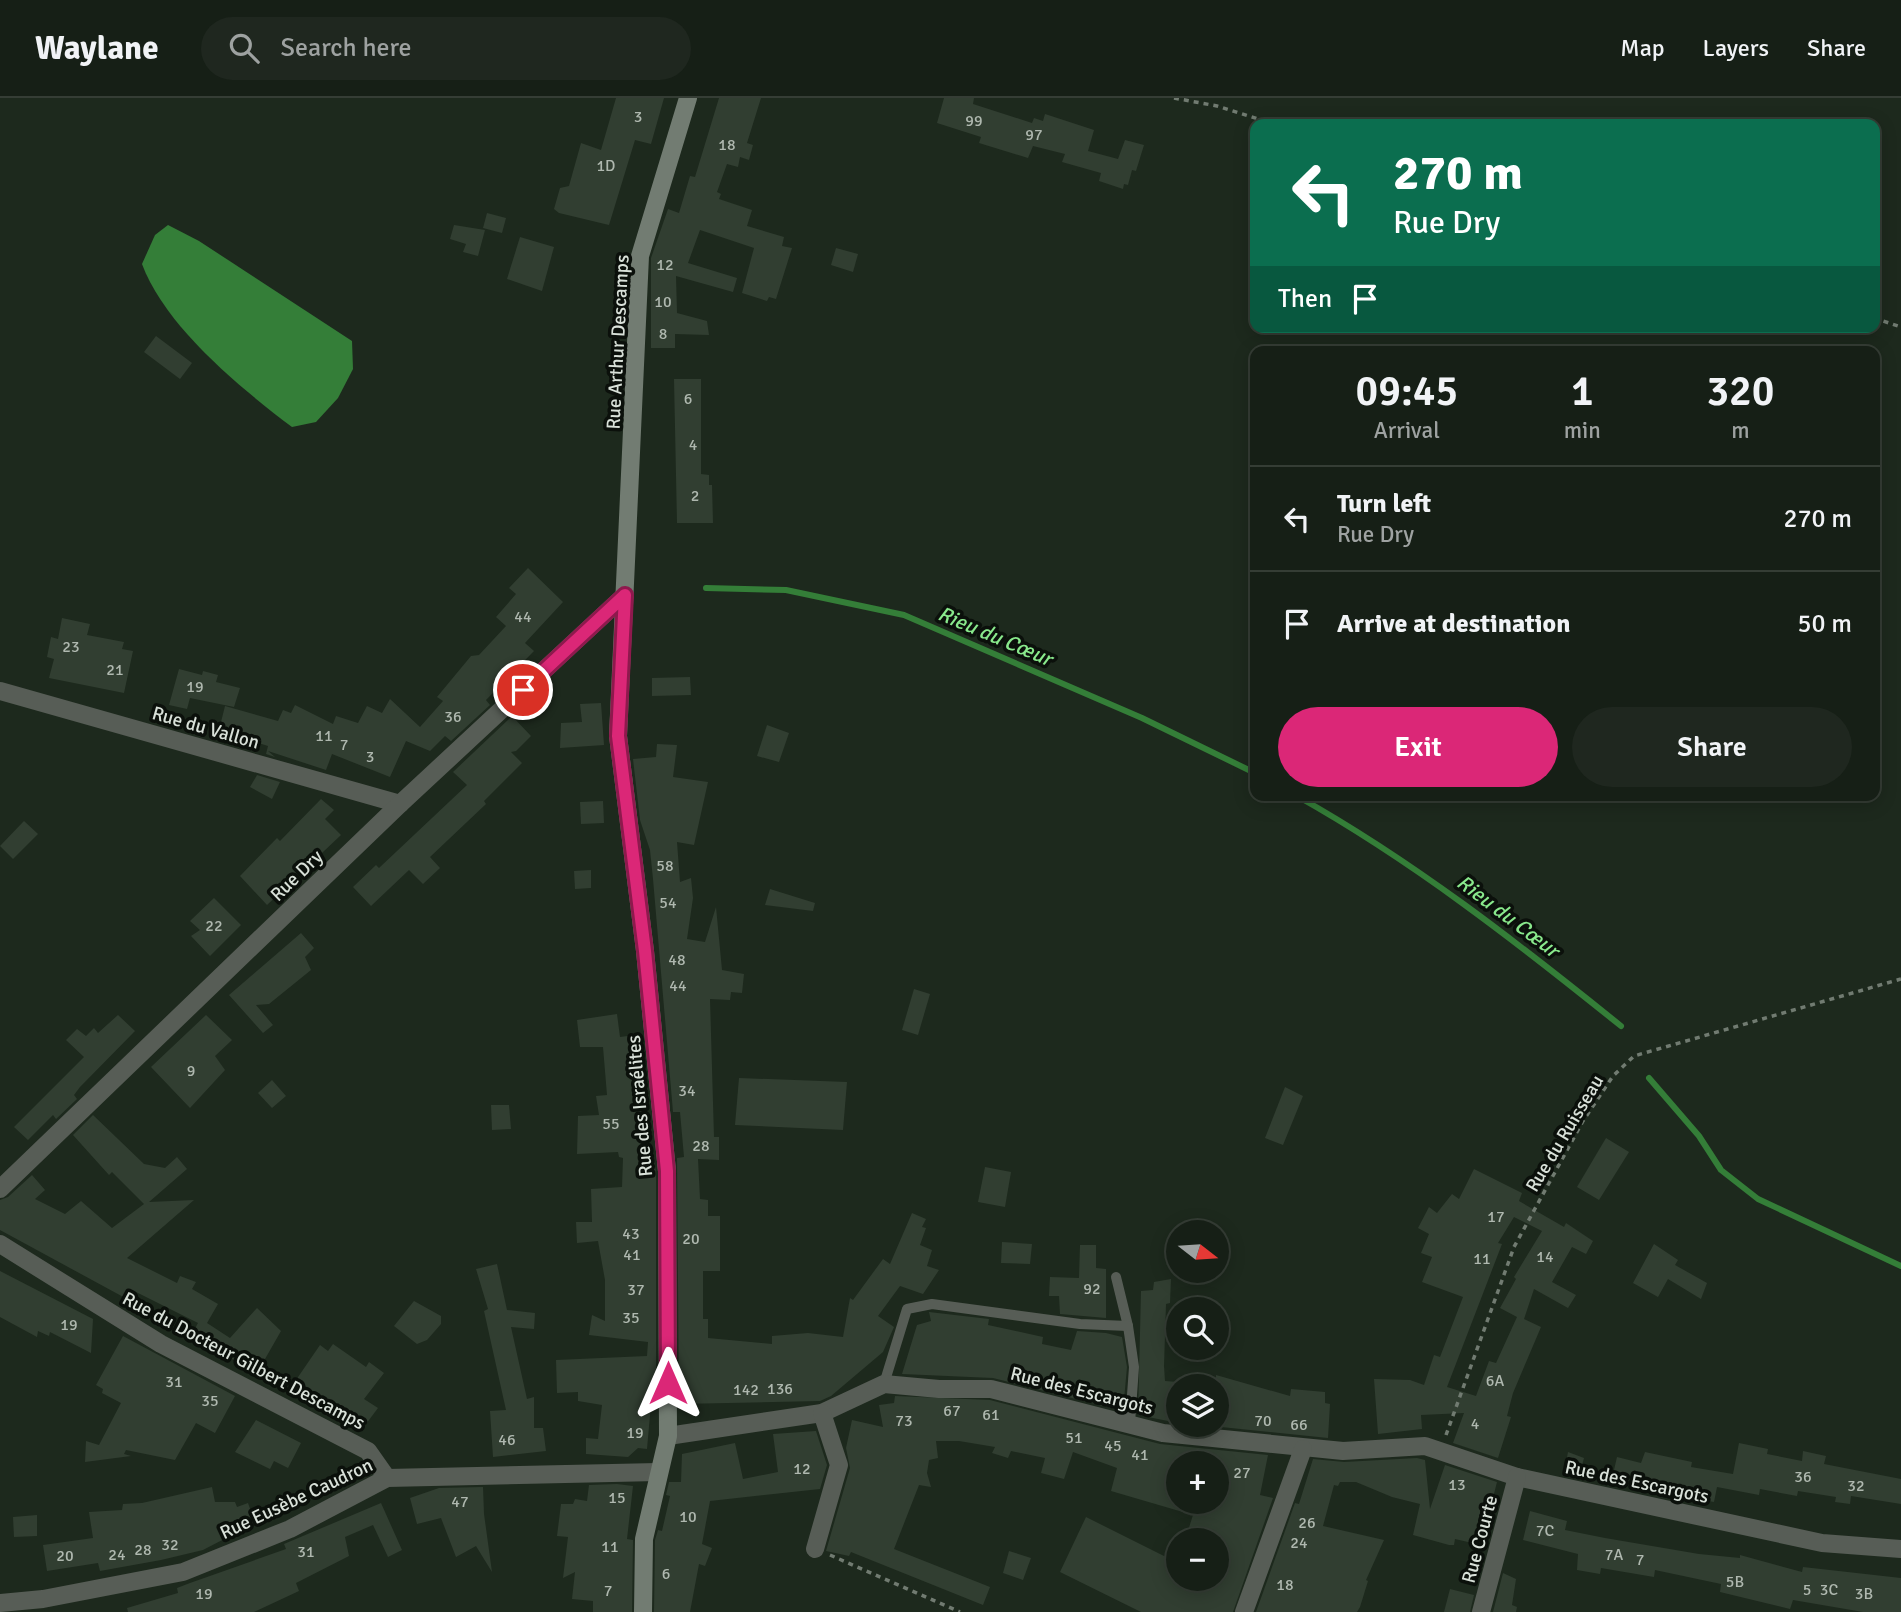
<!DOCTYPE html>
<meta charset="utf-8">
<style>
body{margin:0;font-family:Signika,sans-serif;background:#1f271f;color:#f1f3f6;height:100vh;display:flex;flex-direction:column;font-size:26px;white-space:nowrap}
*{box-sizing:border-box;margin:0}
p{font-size:23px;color:#9ea2a1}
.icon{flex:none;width:38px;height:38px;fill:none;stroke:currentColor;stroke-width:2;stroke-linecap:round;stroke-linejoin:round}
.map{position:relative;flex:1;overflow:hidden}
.details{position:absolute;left:1250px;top:248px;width:630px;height:455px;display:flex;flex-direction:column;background:#161f16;border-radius:14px;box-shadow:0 4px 18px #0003,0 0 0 2px #353d35}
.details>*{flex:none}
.top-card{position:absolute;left:1250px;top:21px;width:630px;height:214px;border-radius:14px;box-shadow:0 4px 18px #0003,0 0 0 2px #353d35;background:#0b6e4f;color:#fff;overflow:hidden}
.needle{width:46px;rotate:107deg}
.tools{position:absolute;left:1166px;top:1122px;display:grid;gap:14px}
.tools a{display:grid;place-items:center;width:63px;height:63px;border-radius:50%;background:#161f16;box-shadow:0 4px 18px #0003,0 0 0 2px #353d35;font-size:35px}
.pin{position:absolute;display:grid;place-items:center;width:60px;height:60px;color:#fff;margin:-30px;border:4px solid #fff;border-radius:50%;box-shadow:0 2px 7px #0007}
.me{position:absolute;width:77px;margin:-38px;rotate:0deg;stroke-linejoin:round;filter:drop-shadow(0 0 5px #0008)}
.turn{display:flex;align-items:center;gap:24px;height:147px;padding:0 28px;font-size:32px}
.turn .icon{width:91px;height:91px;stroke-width:2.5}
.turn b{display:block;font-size:49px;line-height:60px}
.then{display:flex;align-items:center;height:66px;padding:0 28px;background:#0003;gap:14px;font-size:26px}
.eta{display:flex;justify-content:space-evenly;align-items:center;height:119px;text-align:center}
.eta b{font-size:42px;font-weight:600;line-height:49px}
.button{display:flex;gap:14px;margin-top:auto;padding:14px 28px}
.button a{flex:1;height:80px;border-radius:42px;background:#db2777;color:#fff;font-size:28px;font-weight:600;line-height:80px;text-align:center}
.button a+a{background:#1f271f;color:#f1f3f6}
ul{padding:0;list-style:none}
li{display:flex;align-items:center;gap:21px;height:105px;padding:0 28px;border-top:2px solid #353d35}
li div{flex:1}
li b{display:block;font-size:26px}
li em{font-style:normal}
header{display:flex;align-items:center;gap:42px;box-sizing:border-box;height:98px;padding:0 35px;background:#161f16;border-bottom:2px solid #353d35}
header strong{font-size:33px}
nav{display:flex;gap:38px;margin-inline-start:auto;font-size:24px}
.search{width:490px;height:63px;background:#1f271f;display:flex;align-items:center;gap:18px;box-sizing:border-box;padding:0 24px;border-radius:38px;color:#9ea2a1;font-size:26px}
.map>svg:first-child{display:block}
.water{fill:#347e38}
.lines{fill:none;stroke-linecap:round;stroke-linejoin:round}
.stream{stroke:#347e38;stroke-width:6}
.building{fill:#313e31;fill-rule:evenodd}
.path{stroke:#717b71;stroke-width:3.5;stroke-dasharray:5 5;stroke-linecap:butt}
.lane{stroke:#575d56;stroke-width:10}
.street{stroke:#575d56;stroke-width:18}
.secondary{stroke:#727c72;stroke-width:18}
.route-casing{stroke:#8e194d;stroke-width:18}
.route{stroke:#db2777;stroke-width:12}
.labels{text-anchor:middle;stroke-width:7;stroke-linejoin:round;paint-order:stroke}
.number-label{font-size:16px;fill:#afb8af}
.street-label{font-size:19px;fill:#d9e1d9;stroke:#0b100b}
.water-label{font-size:21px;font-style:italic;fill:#89e98c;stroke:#0b100b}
</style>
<header>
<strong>Waylane</strong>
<div class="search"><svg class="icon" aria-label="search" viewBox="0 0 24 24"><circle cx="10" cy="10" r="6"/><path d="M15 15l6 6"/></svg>Search here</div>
<nav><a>Map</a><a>Layers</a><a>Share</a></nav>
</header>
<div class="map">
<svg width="1901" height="1514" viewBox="0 0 1901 1514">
<rect width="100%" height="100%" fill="#1d291d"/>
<path class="water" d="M168 127 199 143 352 243 353 271 338 300 316 324 292 329C239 289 165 228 142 166L155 137Z"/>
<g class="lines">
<g class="stream">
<polyline points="706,490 786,492 904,517 1142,620 1255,675"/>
<path d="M1297 698C1413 763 1518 845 1621 928"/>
<polyline points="1649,980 1699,1038 1721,1072 1758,1101 1901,1168"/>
</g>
</g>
<g class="building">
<polygon points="616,0 664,0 651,46 635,42 609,127 559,115 554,111 560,90 569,88 581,45 601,52"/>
<polygon points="719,0 761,0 747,45 753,47 749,62 740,59 738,69 727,66 717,94 721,96 719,101 752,112 747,128 784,139 782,148 792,150 776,201 769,199 767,203 742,195 754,150 700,132 688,165 737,180 733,194 676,178 677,215 707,223 709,237 675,236 675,250 651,250 651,160 668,111 679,115 690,78 695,79"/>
<polygon points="944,0 974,0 973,6 1032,25 1034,20 1043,23 1045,16 1094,32 1088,53 1118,61 1125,42 1144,47 1136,73 1132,72 1128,87 1124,86 1123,91 1099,83 1101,75 1062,64 1065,56 1033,48 1028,60 979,45 981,39 937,25"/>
<polygon points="487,115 506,120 502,135 483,130"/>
<polygon points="454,127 485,132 478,158 463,154 466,146 450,141"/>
<polygon points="520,139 554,149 542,193 507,181"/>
<polygon points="836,150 858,156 853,174 831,167"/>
<polygon points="156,238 192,265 180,281 144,254"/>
<polygon points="674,281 701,281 701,376 709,377 709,387 712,387 713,425 677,425"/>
<polygon points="528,470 563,504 525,545 534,553 486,602 490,607 451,643 445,638 430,653 406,643 390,679 332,656 326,672 268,653 275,659 266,656 268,648 219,632 225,608 278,623 283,612 291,615 295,607 333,626 336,618 358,625 367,608 382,615 390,601 420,629 443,603 437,599 471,558 479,557 506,528 496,519 516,496 509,490"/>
<polygon points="62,520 90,526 87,537 124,544 122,551 133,553 124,595 49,580 54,561 47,559 51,539 58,541"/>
<polygon points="179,571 202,577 203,573 218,577 216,584 240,590 234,609 190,600 187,611 169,607"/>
<polygon points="690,579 691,597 652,598 652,580"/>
<polygon points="601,605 604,647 560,650 561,625 582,624 580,606"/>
<polygon points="512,618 531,638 516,653 511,654 522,665 484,703 486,706 430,759 440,770 423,786 409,772 371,808 353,789 376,767 379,770 467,687 453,674"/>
<polygon points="767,627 789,635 779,664 757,658"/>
<polygon points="657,646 677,647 673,679 708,684 694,747 677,744 680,784 691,780 693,800 687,841 705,844 716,809 722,872 744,876 742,895 731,894 730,902 710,901 714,1039 719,1039 719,1062 698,1061 700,1101 708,1102 708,1118 720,1118 720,1173 703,1173 703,1221 708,1221 708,1240 772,1246 772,1238 808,1235 843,1239 850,1200 853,1202 883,1161 890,1166 912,1115 926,1121 922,1129 926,1130 920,1147 932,1152 927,1168 939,1172 923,1196 900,1188 878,1218 894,1229 883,1254 831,1298 820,1303 679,1306 677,1060 684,1059 680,1014 673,1014 653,781 650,752 640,722 633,661 656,659"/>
<polygon points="257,677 280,684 272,701 250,689"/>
<polygon points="321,701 334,712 325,721 341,737 267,807 240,778 277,740 280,743"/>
<polygon points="603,703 604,725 581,726 580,704"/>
<polygon points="24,723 38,736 13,761 0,748"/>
<polygon points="591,772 591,790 575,791 574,773"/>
<polygon points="770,791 815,805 813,813 765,807"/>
<polygon points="214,800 241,827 210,858 191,838 200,832 190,823"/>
<polygon points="301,835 314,850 305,859 311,872 269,906 256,907 273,927 263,935 229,897"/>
<polygon points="914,891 930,896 918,937 902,932"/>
<polygon points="617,916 620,939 635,937 646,1013 643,1013 646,1063 654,1062 656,1074 656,1306 651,1306 647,1351 638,1350 628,1359 586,1356 586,1340 598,1341 602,1307 578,1303 578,1294 557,1295 556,1262 647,1258 648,1244 589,1237 592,1217 605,1223 605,1182 598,1143 577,1145 576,1124 592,1124 591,1091 622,1089 623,1060 619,1059 618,1054 577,1056 578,1018 599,1017 596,998 607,997 603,949 580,949 577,922"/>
<polygon points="118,917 135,933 80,989 74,997 77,1001 56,1021 53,1017 28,1042 14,1029 84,959 66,942 77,931 86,938 94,930 98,935"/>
<polygon points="206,917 232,942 215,958 225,972 190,1010 151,969"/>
<polygon points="739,980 847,984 843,1032 735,1027"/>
<polygon points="272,982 286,998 272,1010 258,995"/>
<polygon points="1285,989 1303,998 1283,1047 1265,1040"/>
<polygon points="491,1007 509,1007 511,1031 492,1032"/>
<polygon points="93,1017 144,1066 165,1070 177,1059 187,1071 149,1104 194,1102 127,1160 177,1185 180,1178 196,1184 192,1191 218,1206 207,1225 230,1240 257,1210 281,1233 257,1275 191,1238 198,1225 132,1192 127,1201 0,1132 0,1102 8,1099 32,1077 45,1092 35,1101 65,1116 81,1103 112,1130 144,1106 112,1074 109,1077 73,1037"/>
<polygon points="1606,1040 1629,1054 1599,1102 1577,1089"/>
<polygon points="985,1069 1011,1074 1005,1109 978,1104"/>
<path d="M1474 1071 1522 1095 1519 1103 1564 1129 1566 1125 1593 1143 1586 1156 1572 1149 1552 1184 1576 1197 1568 1210 1534 1191 1524 1221 1541 1229 1513 1295 1507 1318 1511 1319 1498 1360 1453 1345 1464 1315 1421 1317 1422 1331 1378 1336 1374 1281 1410 1282 1424 1287 1434 1257 1440 1259 1463 1199 1422 1184 1432 1159 1421 1155 1429 1136 1418 1130 1429 1109 1437 1115 1452 1096 1459 1101ZM1514 1119 1542 1133 1514 1179 1516 1181 1500 1210 1517 1219 1496 1265 1489 1263 1476 1298 1447 1289 1502 1146 1498 1145Z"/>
<polygon points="1002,1144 1032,1146 1030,1166 1001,1165"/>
<polygon points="1654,1146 1678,1162 1675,1167 1707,1185 1701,1201 1668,1181 1658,1199 1633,1185"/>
<polygon points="1080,1147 1096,1147 1096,1170 1106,1171 1106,1220 1060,1216 1059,1198 1049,1198 1050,1179 1079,1180"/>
<polygon points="497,1166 507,1212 535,1215 534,1231 511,1229 527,1301 534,1299 534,1330 543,1330 546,1353 493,1359 490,1313 506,1312 484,1213 488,1211 476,1171"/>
<polygon points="0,1173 93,1221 91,1255 50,1234 49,1238 38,1233 37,1239 0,1219"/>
<polygon points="1171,1181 1170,1205 1166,1206 1164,1268 1165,1283 1178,1284 1178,1325 1138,1317 1141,1193 1153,1192 1154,1184"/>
<polygon points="414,1203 441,1218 441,1226 427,1242 417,1246 394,1228"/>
<polygon points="929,1214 989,1221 988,1227 1043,1239 1042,1246 1071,1252 1077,1233 1106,1235 1122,1239 1127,1269 1123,1313 993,1280 902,1276 917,1227 931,1223"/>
<polygon points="123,1238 235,1298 215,1335 196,1325 175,1362 126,1352 124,1356 131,1358 85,1364 86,1343 99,1347 121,1305 102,1295 103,1291 96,1287"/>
<polygon points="333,1246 366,1269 369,1264 384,1275 364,1301 378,1310 363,1330 296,1282 320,1247 328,1253"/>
<polygon points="1216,1277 1290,1298 1291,1291 1325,1294 1325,1305 1330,1306 1328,1340 1192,1326 1216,1326"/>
<path d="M895 1298 990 1302 1160 1346 1268 1357 1260 1397 1273 1400 1233 1514H1141L1060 1474 1086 1419 1178 1465V1480H1196L1216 1487V1442H1185L1193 1417 1111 1393 1117 1370 1073 1354 1064 1381 1041 1375 1045 1360 1011 1353 1008 1360 992 1355 995 1349 959 1343H936L938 1360 929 1362 927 1375 931 1389 919 1387 894 1451 990 1489 983 1507 851 1454 849 1458 826 1453 850 1370 846 1350 852 1322 883 1329 879 1307 894 1305ZM1178 1365H1216V1404H1178Z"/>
<polygon points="256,1322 301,1345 288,1370 274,1363 270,1371 235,1354"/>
<polygon points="816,1333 827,1367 820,1391 710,1403 702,1446 712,1450 705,1468 699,1466 690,1514 654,1514 655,1442 658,1432 662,1433 670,1398 666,1397 669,1384 681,1384 682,1356 735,1345 743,1381 778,1374 773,1336"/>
<polygon points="1739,1345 1768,1351 1767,1356 1802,1363 1803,1353 1826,1358 1824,1366 1901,1381 1901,1406 1851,1398 1850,1406 1835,1404 1836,1399 1798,1393 1797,1398 1760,1391 1759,1397 1717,1389 1714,1404 1611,1385 1617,1359 1641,1365 1645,1354 1692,1364 1691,1369 1733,1376"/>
<polygon points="1568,1354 1584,1360 1579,1378 1564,1375"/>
<polygon points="1417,1360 1425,1362 1430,1411 1445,1367 1497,1384 1481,1447 1455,1441 1454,1447 1449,1447 1413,1437 1420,1406 1392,1399 1356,1384 1340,1384 1338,1388 1334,1387 1323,1428 1384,1442 1366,1482 1368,1483 1360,1509 1357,1514 1256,1514 1295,1405 1299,1406 1313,1361 1344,1364"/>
<polygon points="617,1386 633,1388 627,1441 633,1442 632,1514 593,1514 593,1503 572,1501 575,1474 563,1480 568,1439 557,1438 561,1406 573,1406 575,1401 587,1403 589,1387"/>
<polygon points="212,1389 215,1404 235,1404 237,1409 248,1405 255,1425 203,1452 161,1462 100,1473 98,1465 47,1473 43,1447 93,1440 89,1414 122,1412 123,1406 142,1405"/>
<polygon points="483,1389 484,1416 492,1474 476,1448 456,1459 441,1420 417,1426 410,1400 439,1390"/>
<polygon points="381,1405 402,1452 388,1459 373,1427 345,1439 349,1458 296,1485 299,1493 254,1514 128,1514 127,1510 178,1495 177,1490 190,1485 286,1451 284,1446"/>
<polygon points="1530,1413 1567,1423 1565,1432 1605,1440 1699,1456 1740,1460 1740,1457 1802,1474 1803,1469 1901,1480 1901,1514 1863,1514 1793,1502 1790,1511 1720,1494 1721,1486 1655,1472 1654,1479 1601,1470 1600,1476 1577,1472 1578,1456 1523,1442"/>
<polygon points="37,1417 37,1438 14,1439 13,1419"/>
<polygon points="1009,1453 1031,1460 1023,1482 1003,1475"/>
<polygon points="1503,1475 1516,1481 1512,1507 1517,1509 1516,1514 1493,1514"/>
<polygon points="1450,1491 1474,1497 1470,1514 1444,1514"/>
</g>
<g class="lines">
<g class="path">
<polyline points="1174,0 1217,8 1274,26"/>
<polyline points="1874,220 1901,229"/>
<polyline points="1446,1337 1514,1149 1583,1023 1613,978 1634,958 1901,881"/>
<polyline points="830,1457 960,1514"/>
</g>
<g class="lane">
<polyline points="1116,1179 1128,1228 1134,1269 1130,1325"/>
<polyline points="884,1286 907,1211 932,1206 1080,1226 1128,1228"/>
</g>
<g class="street">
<polyline points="0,593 400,706"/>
<polyline points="0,1091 400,706 625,497"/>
<polyline points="0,1146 161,1246 368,1353 387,1380"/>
<polyline points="668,1338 822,1315 884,1286 939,1291 991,1291 1163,1335 1343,1353 1425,1348 1517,1379 1822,1445 1901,1451"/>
<polyline points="815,1451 839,1367 822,1315"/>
<polyline points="0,1505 43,1501 183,1474 290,1431 387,1380 658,1374"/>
<polyline points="1244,1514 1303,1351"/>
<polyline points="1481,1514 1517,1379"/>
</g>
<polyline class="secondary" points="643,1514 644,1441 668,1338 667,1073 645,853 618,638 640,158 688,0"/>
</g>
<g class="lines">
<defs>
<polyline id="route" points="523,592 625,497 618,638 645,853 667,1073 668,1285"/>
</defs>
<use href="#route" class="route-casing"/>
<use href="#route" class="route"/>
</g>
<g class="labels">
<g class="number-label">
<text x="638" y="24">3</text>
<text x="974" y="28">99</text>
<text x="1034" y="42">97</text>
<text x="727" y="52">18</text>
<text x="606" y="73">1D</text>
<text x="665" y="172">12</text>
<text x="663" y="209">10</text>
<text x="663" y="241">8</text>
<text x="688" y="306">6</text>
<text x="693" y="352">4</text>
<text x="695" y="403">2</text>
<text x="523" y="524">44</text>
<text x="71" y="554">23</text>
<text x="115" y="577">21</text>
<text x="195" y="594">19</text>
<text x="453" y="624">36</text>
<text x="324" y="643">11</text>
<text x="344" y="652">7</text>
<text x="370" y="664">3</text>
<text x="665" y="773">58</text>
<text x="668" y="810">54</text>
<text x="214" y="833">22</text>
<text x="677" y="867">48</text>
<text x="678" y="893">44</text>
<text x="191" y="978">9</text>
<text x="687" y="998">34</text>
<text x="611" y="1031">55</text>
<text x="701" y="1053">28</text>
<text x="1496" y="1124">17</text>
<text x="631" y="1141">43</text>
<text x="691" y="1146">20</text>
<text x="632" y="1162">41</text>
<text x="1545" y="1164">14</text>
<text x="1482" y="1166">11</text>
<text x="1092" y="1196">92</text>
<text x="636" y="1197">37</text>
<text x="631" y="1225">35</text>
<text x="69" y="1232">19</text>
<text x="1495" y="1288">6A</text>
<text x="174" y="1289">31</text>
<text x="780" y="1296">136</text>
<text x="746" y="1297">142</text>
<text x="210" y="1308">35</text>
<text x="952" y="1318">67</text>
<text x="991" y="1322">61</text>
<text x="904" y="1328">73</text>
<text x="1263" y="1328">70</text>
<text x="1475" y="1331">4</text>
<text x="1299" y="1332">66</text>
<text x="635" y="1340">19</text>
<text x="1074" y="1345">51</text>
<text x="507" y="1347">46</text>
<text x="1113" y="1353">45</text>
<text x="1140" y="1362">41</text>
<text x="802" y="1376">12</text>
<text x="1242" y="1380">27</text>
<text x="1803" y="1384">36</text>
<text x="1457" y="1392">13</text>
<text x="1856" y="1393">32</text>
<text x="617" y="1405">15</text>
<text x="460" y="1409">47</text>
<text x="688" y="1424">10</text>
<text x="1307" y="1430">26</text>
<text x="1545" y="1438">7C</text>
<text x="1299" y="1450">24</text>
<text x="170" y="1452">32</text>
<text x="610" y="1454">11</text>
<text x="143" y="1457">28</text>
<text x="306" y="1459">31</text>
<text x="117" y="1462">24</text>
<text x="1614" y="1462">7A</text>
<text x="65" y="1463">20</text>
<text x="1640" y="1467">7</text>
<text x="666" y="1481">6</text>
<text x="1735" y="1489">5B</text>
<text x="1285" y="1492">18</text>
<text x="1807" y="1497">5</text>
<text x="1829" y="1497">3C</text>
<text x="608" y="1498">7</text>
<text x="204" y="1501">19</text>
<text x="1864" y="1501">3B</text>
</g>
<g class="street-label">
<text transform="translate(617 244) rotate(-87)" y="7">Rue Arthur Descamps</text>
<text transform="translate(206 629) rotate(16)" y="7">Rue du Vallon</text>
<text transform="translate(296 777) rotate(-44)" y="7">Rue Dry</text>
<text transform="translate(639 1008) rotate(-95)" y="7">Rue des Israélites</text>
<text transform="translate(1564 1035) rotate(-59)" y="7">Rue du Ruisseau</text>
<text transform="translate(244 1262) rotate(28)" y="7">Rue du Docteur Gilbert Descamps</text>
<text transform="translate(1082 1292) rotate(14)" y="7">Rue des Escargots</text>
<text transform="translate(1637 1383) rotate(12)" y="7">Rue des Escargots</text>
<text transform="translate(296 1400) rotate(-25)" y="7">Rue Eusèbe Caudron</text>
<text transform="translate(1479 1441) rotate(-75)" y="7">Rue Courte</text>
</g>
<g class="water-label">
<text transform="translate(995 538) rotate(23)" y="7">Rieu du Cœur</text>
<text transform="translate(1508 818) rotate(37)" y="7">Rieu du Cœur</text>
</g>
</g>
</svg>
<div class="tools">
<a><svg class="needle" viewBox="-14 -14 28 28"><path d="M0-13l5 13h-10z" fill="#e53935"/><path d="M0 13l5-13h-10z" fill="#9ea2a1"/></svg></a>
<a><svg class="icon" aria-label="search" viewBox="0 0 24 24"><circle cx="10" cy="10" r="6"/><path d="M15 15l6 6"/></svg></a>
<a><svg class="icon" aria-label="layers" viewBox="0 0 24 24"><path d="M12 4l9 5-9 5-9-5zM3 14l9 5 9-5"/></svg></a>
<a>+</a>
<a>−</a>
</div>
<div class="pin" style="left:523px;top:592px;background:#d93025"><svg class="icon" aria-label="arrive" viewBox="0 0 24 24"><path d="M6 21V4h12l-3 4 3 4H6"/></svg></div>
<svg class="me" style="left:668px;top:1285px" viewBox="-20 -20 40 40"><path d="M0-17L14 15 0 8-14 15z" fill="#db2777" stroke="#fff" stroke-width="4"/></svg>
<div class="top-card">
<div class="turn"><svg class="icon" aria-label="left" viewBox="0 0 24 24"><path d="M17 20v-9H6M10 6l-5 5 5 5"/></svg><div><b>270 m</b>Rue Dry</div></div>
<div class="then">Then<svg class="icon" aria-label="arrive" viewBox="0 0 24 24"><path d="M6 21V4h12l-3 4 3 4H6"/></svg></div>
</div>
<section class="details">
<div class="eta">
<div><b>09:45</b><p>Arrival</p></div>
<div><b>1</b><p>min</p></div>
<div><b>320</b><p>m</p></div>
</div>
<ul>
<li><svg class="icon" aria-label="left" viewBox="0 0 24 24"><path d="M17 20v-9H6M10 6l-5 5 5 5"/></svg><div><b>Turn left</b><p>Rue Dry</p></div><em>270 m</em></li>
<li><svg class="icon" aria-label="arrive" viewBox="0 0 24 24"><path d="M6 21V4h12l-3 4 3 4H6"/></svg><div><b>Arrive at destination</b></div><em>50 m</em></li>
</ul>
<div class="button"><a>Exit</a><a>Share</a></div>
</section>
</div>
